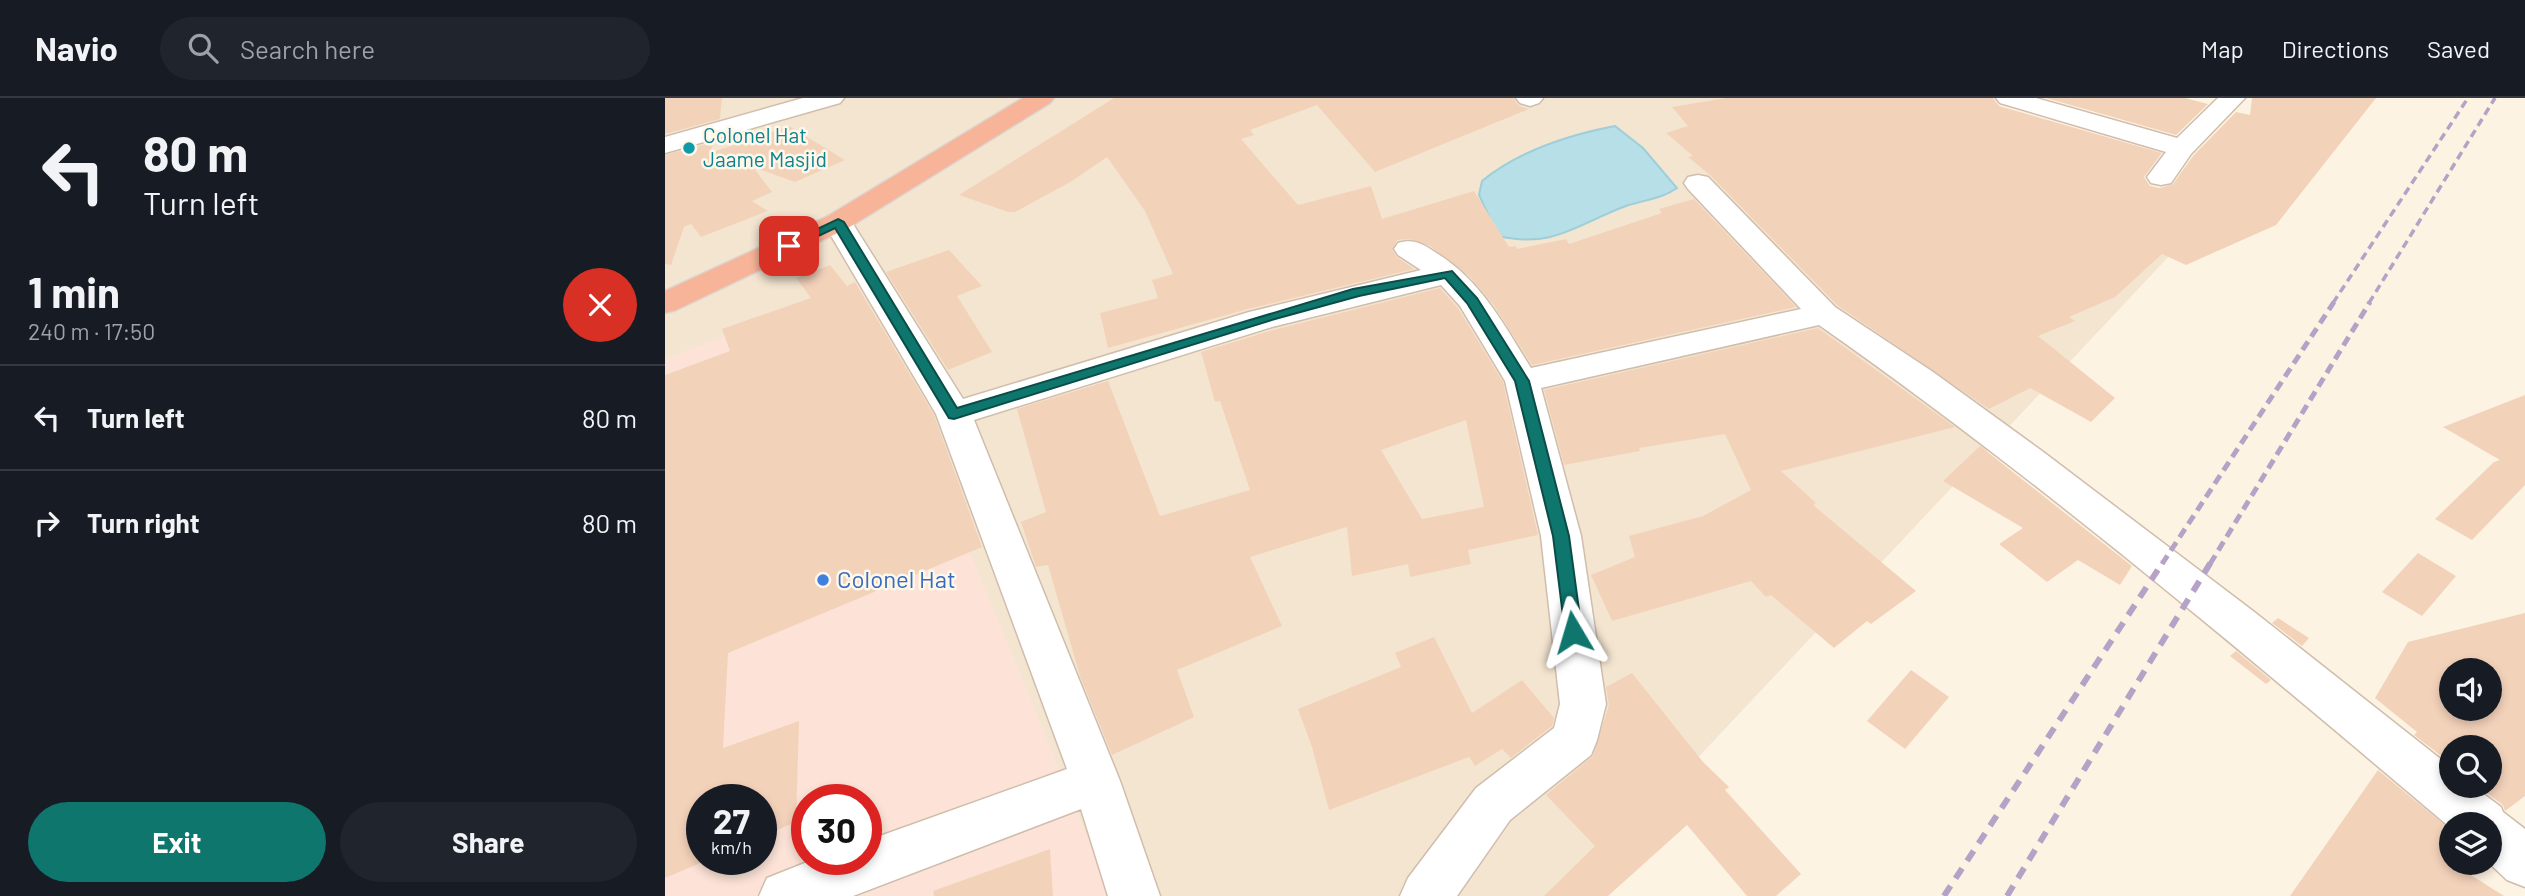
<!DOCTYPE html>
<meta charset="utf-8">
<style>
body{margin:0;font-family:Barlow,sans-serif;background:#20242c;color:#f1f3f6;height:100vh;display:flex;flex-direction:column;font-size:26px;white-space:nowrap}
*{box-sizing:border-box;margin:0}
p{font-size:23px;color:#9ea1a6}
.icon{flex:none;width:38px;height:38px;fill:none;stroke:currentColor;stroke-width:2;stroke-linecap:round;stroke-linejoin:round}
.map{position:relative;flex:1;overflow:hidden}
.sheet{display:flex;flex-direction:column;background:#171b24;width:665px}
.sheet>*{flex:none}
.banner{background:#171b24;color:#f1f3f6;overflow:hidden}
.fabs{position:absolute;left:1774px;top:560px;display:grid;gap:14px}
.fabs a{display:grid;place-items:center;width:63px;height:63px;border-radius:50%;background:#171b24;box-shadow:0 4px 10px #0003;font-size:35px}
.speed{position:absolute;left:21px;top:686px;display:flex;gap:14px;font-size:35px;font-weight:700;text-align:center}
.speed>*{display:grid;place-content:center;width:91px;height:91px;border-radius:50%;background:#171b24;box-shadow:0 4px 10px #0003;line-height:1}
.speed small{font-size:18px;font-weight:400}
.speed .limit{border:10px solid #d22;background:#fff;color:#111}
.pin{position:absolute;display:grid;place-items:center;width:60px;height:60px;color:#fff;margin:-30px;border-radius:14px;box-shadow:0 4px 10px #0006}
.me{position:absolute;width:77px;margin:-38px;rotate:353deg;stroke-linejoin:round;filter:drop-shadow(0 0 5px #0008)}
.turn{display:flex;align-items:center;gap:24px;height:147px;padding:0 28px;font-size:32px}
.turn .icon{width:91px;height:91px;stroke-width:2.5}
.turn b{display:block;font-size:49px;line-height:60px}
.round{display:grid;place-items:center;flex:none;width:74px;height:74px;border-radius:37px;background:#20242c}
.headline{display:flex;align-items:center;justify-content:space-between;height:119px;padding:0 28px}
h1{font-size:42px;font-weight:700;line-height:52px}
.action{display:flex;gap:14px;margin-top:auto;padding:14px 28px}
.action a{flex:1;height:80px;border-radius:42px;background:#0f766e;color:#fff;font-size:28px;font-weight:700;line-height:80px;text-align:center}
.action a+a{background:#20242c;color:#f1f3f6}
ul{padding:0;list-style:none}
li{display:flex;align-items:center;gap:21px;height:105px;padding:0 28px;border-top:2px solid #363941}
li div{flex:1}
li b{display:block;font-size:26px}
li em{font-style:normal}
header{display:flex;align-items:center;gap:42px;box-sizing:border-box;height:98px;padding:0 35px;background:#171b24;border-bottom:2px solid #363941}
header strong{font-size:33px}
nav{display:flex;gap:38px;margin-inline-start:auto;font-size:24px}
.search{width:490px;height:63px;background:#20242c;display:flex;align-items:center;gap:18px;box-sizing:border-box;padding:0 24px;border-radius:38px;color:#9ea1a6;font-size:26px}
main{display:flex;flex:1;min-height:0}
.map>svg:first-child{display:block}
.residential{fill:#f4e5d1;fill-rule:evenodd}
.commercial{fill:#fde3d7;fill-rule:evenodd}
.water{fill:#b7dfe7;stroke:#9dced9;stroke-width:2}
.building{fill:#f3d2ba;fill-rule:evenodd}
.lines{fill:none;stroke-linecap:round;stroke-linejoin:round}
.minor-casing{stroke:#d0bdac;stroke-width:3}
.highway-casing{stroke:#dbd4cf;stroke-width:3}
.minor{fill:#fff;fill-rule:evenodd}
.highway{fill:#f8b498;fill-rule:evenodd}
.rail-far2{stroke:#b6a2c6;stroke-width:3.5;stroke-dasharray:8 5;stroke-linecap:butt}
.rail-far1{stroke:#b6a2c6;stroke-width:5;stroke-dasharray:10 6;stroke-linecap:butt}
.rail{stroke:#b6a2c6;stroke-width:6;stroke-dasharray:12 9;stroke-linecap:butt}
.route{fill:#0f766e;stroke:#0a4d48;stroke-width:2}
.culture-dot{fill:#0f9aa8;stroke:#fff7ea;stroke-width:2.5}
.shop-dot{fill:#3f7fe0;stroke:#fff7ea;stroke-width:2.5}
.labels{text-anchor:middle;stroke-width:5;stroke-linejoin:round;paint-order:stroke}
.far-culture-label{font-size:21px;fill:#0d838f;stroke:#fff7ea;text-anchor:start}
.shop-label{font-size:24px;fill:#366cbe;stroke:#fff7ea;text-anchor:start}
</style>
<header>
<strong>Navio</strong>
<div class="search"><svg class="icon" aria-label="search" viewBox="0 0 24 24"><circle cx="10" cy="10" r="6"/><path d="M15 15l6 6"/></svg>Search here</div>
<nav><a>Map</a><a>Directions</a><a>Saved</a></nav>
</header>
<main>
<section class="sheet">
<div class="banner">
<div class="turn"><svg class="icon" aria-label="left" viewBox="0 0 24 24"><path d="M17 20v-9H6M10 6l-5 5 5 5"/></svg><div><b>80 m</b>Turn left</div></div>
</div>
<div class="headline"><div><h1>1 min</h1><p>240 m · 17:50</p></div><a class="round" style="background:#d93025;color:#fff"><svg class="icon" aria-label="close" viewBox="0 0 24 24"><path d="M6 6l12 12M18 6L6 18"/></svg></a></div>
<ul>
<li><svg class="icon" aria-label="left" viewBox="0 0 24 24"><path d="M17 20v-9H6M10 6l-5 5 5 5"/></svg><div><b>Turn left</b></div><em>80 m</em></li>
<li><svg class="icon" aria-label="right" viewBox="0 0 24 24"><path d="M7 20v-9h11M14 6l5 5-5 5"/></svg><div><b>Turn right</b></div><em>80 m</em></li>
</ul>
<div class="action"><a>Exit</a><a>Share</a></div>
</section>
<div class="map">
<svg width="1860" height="798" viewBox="0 0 1860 798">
<rect width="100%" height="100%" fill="#fdf3e3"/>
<path class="residential" d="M0 0H1310L1507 155 903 798H0ZM37 702H96V761H37ZM142 702H201V761H142Z"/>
<path class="commercial" d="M195 186 446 798H0V261ZM37 702H96V761H37ZM142 702H201V761H142Z"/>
<path class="water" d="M950 28 978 50 1012 90C997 101 978 102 961 108 912 126 889 151 833 138L814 97 817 83C854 53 903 37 950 28Z"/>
<g class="building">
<polygon points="0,0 57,0 55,21 0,36"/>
<polygon points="449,0 848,0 854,8 864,11 710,74 652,7 585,32 589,37 576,41 633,107 706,88 717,121 809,93 844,149 851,148 852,151 901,141 904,146 997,115 994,111 1029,101 1131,209 867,267 828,206 804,178 765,148 744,141 732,142 727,152 732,159 749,171 583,211 443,250 435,215 493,200 487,182 508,176 480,113 442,59 407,83 350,114 343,114 294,97"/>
<polygon points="1061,0 1328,0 1334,8 1497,55 1479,79 1485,88 1495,90 1508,86 1528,58 1571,14 1585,17 1587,0 1711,0 1611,127 1521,167 1497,156 1450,199 1404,219 1410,223 1373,238 1450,300 1426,324 1365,290 1324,311 1172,207 1045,77 1023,59 1028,58 1001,35 1023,28 1007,9"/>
<polygon points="1381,0 1520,0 1543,6 1511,37"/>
<polygon points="124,28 180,62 130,84 88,69 107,94 87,103 103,113 36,139 26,126 19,129 6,167 0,166 0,57 49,44 45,55"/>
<polygon points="284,152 317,188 292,198 327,254 283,272 221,174"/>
<polygon points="165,167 182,188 190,184 269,317 317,449 63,555 58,650 134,623 131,724 96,739 96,702 37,702 37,761 45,761 0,780 0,277 65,253 57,231 146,200 131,180"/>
<path d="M775 190 793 210 838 284 873 437 803 452 806 466 745 479 743 466 687 478 682 429 585 459 617 528 512 572 529 619 447 657 415 578 383 467 371 469 356 424 381 414 352 311 443 283 495 418 585 392 555 303 550 304 536 254 608 232ZM801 322 819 409 757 421 716 352Z"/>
<polygon points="1153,230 1290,329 1116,373 1151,405 1148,407 1251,493 1206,526 1202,523 1169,550 1106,497 1101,499 1086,483 947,523 926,477 970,459 964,438 1038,418 1086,392 1060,336 974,350 975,353 899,367 879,292"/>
<polygon points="1860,297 1860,387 1807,442 1770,421 1829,364 1835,362 1778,329"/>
<polygon points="1315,348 1467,468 1455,487 1413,462 1382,484 1334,446 1358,430 1278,383"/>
<polygon points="1753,455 1791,478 1757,518 1717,494"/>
<path d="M1860 515V698L1840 713 1838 707 1812 688H1825V649H1787V666L1749 637 1752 634 1710 600 1743 544ZM1787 572H1825V611H1787Z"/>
<polygon points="1613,520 1644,540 1637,548 1607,525"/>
<polygon points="769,539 807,615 857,582 889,620 887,628 846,660 837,651 810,668 804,659 664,712 647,649 633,611 736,569 730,555"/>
<polygon points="1571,553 1606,582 1601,586 1565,558"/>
<polygon points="1246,572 1284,599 1240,651 1202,623"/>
<polygon points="967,575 1038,664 1064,689 1060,692 1136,776 1111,798 1082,798 1022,727 943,798 879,798 930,748 881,697 928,658 944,607 941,589"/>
<polygon points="1713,672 1787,733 1787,752 1780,757 1787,765 1839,798 1625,798"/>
<polygon points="385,751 388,798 269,798 268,793"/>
</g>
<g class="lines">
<defs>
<g id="minor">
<polygon points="138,0 179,0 175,5 0,55 0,39"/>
<polygon points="851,0 878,0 874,5 865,8 855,5"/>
<polygon points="1331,0 1371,0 1512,40 1553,0 1580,0 1526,56 1506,85 1496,87 1486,85 1482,79 1501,54 1335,5"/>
<path d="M1033 77 1043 79 1170 209 1268 274 1377 353 1588 513 1787 670V688H1808L1836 709 1838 714 1860 731V789L1842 782 1824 765 1825 726H1787V731C1581 557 1375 382 1154 227L876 290 916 438 941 606 932 642 926 657 845 722 792 798H735L743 780 811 690 889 630 895 606 876 438 840 283 795 208 776 187 607 229 309 322 455 683 495 798H443L416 711 188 798H94L102 780 150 761H201V743L402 671 271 316 158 124 163 118 173 115 183 118 298 301 584 214 756 172 733 157 729 151 733 145C750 140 759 147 773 156 817 184 839 227 866 270L1136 211 1023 91 1019 85 1023 79Z"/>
</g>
<polygon id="highway" points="358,0 389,0 385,5 183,130 11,212 0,215 0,193 163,118"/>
</defs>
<use href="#minor" class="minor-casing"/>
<use href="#highway" class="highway-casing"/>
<use href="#minor" class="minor"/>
<use href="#highway" class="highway"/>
<g class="rail-far2">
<polyline points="1668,205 1803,0"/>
<polyline points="1704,205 1830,0"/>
</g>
<g class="rail-far1">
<polyline points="1497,466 1669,204"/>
<polyline points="1545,466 1705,204"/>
</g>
<g class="rail">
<polyline points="1279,798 1498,464"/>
<polyline points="1342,798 1546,464"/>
</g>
</g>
<polygon class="route" points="173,121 179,124 292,310 688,191 787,173 812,200 864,283 904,438 917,534 915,539 908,541 902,539 900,534 888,438 850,283 802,205 780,180 694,198 610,221 289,321 284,320 170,130 128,150 124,151 117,148"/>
<circle class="culture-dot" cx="24" cy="50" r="7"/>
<circle class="shop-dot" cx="158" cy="482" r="7"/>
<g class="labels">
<g class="far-culture-label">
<text x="38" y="45">Colonel Hat<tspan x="38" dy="24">Jaame Masjid</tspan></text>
</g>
<g class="shop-label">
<text x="172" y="490">Colonel Hat</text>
</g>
</g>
</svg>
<div class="fabs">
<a><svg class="icon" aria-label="sound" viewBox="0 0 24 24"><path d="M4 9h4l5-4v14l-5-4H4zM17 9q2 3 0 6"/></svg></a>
<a><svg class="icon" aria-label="search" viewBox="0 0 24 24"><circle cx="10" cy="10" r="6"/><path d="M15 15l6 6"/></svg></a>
<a><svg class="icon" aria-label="layers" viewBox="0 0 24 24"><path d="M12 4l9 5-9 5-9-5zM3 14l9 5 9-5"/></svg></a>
</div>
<div class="speed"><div>27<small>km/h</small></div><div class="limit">30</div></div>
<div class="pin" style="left:124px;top:148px;background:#d93025"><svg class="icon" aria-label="arrive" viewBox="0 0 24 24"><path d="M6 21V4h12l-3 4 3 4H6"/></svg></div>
<svg class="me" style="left:908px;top:534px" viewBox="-20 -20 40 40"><path d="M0-17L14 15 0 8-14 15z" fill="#0f766e" stroke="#fff" stroke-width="4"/></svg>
</div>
</main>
